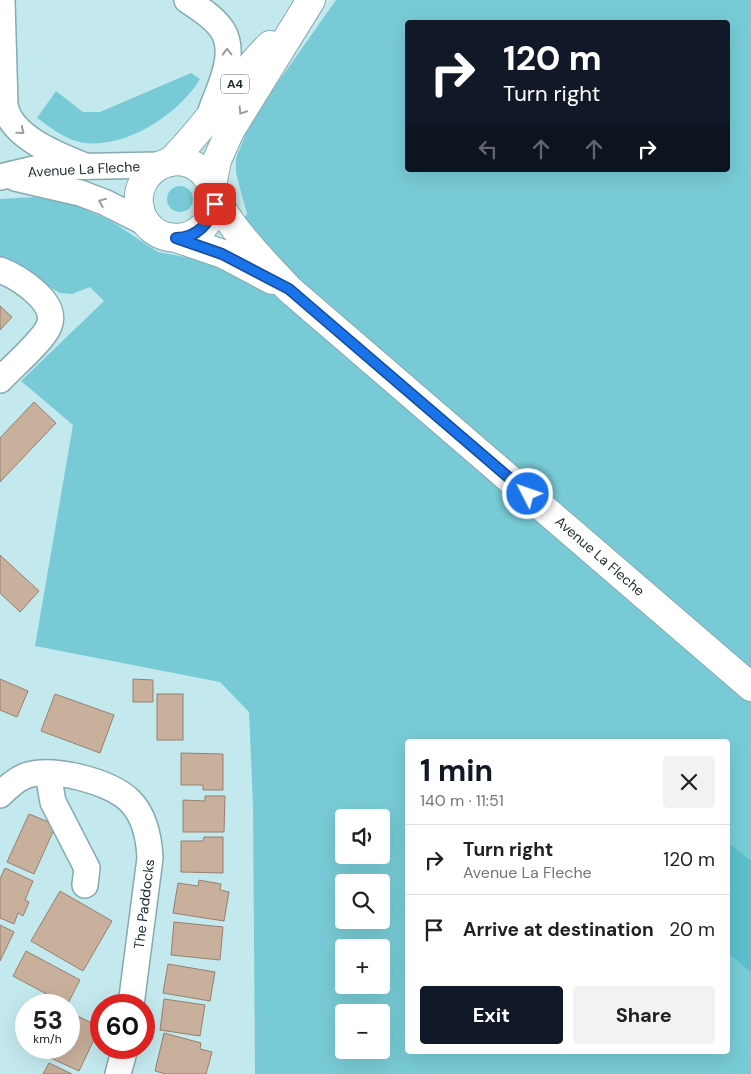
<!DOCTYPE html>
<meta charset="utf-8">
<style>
body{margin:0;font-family:"DM Sans",sans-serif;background:#f2f2f2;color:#202124;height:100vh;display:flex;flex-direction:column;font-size:19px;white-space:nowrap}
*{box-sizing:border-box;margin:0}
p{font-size:16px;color:#757577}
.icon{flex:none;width:28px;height:28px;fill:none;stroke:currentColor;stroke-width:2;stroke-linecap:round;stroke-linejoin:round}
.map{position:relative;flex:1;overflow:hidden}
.panel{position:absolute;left:405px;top:739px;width:325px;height:315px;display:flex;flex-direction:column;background:#fff;border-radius:5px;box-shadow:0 5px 20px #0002}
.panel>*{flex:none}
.hud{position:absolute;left:405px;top:20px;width:325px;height:152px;border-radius:5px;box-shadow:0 5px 20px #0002;background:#111827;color:#fff;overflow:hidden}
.tools{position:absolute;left:335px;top:809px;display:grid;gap:10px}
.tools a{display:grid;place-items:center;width:55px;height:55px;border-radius:5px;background:#fff;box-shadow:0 5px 20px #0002;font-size:25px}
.speed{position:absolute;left:15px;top:994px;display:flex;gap:10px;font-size:25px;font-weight:700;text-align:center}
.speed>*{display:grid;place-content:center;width:65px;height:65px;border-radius:50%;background:#fff;box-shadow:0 5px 20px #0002;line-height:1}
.speed small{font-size:12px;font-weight:400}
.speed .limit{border:8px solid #d22;background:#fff;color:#111}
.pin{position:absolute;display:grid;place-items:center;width:42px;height:42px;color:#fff;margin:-21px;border-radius:10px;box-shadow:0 2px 8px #0006}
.me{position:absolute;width:55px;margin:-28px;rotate:311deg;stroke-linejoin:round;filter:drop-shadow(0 0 4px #0008)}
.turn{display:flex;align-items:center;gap:18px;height:105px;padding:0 15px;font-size:22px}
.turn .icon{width:65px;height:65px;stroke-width:2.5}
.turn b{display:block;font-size:35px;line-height:42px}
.lanes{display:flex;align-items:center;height:48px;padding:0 15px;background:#0003;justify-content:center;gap:25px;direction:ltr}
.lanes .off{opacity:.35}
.round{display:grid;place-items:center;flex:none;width:52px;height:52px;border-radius:5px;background:#f2f2f2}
.overview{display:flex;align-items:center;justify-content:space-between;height:85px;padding:0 15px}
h1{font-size:30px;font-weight:700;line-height:38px;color:#111827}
.primary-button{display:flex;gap:10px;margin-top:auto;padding:10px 15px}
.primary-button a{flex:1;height:58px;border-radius:5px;background:#111827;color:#fff;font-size:20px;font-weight:700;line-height:58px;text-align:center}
.primary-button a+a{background:#f2f2f2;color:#202124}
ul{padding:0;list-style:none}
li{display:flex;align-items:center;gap:15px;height:70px;padding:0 15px;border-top:1px solid #e0e0e0}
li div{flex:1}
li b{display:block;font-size:19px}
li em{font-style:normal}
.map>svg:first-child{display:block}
.green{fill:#78cbd6;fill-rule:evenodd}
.forest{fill:#5bc0cd}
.building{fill:#c9b09c;stroke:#977f6d}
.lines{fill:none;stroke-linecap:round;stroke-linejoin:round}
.minor-casing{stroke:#85aaaf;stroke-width:28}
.major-casing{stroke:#85aaaf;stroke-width:30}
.minor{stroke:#fff;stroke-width:25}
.major{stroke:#fff;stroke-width:28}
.oneway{stroke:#989fa0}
.route-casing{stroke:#114b97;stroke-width:12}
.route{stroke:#1a73e8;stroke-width:9}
.labels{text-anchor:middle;stroke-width:4;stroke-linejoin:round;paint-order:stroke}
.shield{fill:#fff;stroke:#5f696b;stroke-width:1}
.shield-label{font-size:12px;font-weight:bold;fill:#1a292b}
.street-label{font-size:14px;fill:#1a292b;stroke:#fff}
</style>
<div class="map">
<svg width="751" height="1074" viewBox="0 0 751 1074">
<rect width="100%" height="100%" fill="#c3e9ef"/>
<g class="green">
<path d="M336 0H751V1074H255L253 806 249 712 220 682 35 646 73 425 21 381 104 301 90 287 72 294 60 293 0 260V199L35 197 73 204 111 221 158 252 212 262 247 214 236 173V158L242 143 252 119ZM408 22H728V170H408ZM408 741H728V1051H408ZM344 818H381V855H344ZM344 882H381V920H344ZM344 948H381V985H344ZM344 1012H381V1050H344Z"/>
<path d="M191 73 200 79C179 114 127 148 85 143 67 141 51 128 37 118L56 91 83 112H100Z"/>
<circle cx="180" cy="199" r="13"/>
</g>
<polygon class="forest" points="728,843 751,861 751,972 728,953"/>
<g class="building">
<polygon points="0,306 12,317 0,330"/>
<polygon points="34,402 56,423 0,482 0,438"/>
<polygon points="0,555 39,591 20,612 0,593"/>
<polygon points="0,679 28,691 17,717 0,710"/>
<polygon points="133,679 153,680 153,702 133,702"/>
<polygon points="55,694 114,715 100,753 41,731"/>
<rect x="157" y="694" width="26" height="46"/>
<polygon points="181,753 223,754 223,790 203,790 203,785 181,785"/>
<polygon points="205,796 225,796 224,832 183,832 183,800 205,801"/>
<polygon points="29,814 56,825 34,874 7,862"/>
<polygon points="204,837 223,837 223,873 181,872 181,841 203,841"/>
<polygon points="5,868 33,881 25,900 29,902 23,916 18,913 14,924 0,918 0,879"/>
<polygon points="199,880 221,884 220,890 229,892 224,921 173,913 178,883 198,886"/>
<polygon points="60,891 112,921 83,971 31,941"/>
<polygon points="174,922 223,927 220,960 171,955"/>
<polygon points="0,925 14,932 0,961"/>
<polygon points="26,951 80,980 67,1005 13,976"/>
<polygon points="168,964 215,972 210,1001 163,993"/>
<polygon points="164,999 205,1005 200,1036 160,1030"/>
<polygon points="69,1012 100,1027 79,1071 44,1055 47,1048 69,1048"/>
<polygon points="164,1033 201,1043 200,1049 212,1052 206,1074 166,1074 155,1071"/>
<polygon points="49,1063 72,1074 43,1074"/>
</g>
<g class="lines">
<defs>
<g id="minor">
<path d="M2 0 5 105C10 137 58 155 85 166"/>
<path d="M187 0C200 9 215 18 223 31 237 55 219 88 211 111"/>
<polyline points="0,177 34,169 55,167 160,165"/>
<polyline points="15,178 80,193 104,202 146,223"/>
<path d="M0 270C18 277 59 302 49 326 43 341 12 367 0 380"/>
<polyline points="48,774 53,802 87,868 85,885"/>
<path d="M0 795C7 788 15 780 25 776 51 766 110 781 130 801 145 816 149 837 150 858L131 1005"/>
<polyline points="118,1074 125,1048"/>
</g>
<g id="major">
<path d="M170 162C207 126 234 81 270 45"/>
<polyline points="212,186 217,160 230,131 311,0"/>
<path d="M215 194C216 249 145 252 139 204 135 173 172 149 198 168 214 179 216 201 227 217 244 243 268 266 289 289L751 687"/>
<polyline points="176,238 223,254 272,280"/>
</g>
</defs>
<use href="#minor" class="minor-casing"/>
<use href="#major" class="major-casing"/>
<use href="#minor" class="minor"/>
<use href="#major" class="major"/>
</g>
<defs><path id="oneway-chevron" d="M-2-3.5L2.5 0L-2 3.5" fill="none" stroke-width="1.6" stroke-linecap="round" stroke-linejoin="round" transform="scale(1.25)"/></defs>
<g class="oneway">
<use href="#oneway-chevron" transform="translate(227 52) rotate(-91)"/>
<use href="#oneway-chevron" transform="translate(242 111) rotate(123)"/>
<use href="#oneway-chevron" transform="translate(21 131) rotate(39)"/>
<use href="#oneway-chevron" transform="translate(102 202) rotate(-158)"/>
</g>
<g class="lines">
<defs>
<path id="route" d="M215 204C210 223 197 238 176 238L222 254 289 289 528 494"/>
</defs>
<use href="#route" class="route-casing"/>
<use href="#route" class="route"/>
</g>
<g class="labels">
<rect class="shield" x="221" y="74.5" width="28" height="19" rx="4"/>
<g class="shield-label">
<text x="235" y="88">A4</text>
</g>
<g class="street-label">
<text transform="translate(84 169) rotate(-3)" y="5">Avenue La Fleche</text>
<text transform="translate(600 556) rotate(41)" y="5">Avenue La Fleche</text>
<text transform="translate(144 904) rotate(-83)" y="5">The Paddocks</text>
</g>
</g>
</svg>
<div class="tools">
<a><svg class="icon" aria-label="sound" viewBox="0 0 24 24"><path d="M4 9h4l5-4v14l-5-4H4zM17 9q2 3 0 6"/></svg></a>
<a><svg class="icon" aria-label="search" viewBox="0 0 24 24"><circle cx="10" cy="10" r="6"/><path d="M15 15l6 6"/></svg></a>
<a>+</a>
<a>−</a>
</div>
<div class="speed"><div>53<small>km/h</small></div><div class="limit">60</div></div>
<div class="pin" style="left:215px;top:204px;background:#d93025"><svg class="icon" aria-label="arrive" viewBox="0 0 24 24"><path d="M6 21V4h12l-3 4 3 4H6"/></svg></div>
<svg class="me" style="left:528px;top:494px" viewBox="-20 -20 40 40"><circle r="17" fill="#1a73e8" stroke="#fff" stroke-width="3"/><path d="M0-11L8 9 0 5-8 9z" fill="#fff"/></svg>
<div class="hud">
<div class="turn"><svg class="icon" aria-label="right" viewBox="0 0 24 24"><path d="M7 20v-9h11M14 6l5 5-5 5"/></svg><div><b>120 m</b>Turn right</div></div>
<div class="lanes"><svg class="icon off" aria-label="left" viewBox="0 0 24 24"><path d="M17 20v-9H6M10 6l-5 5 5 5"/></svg><svg class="icon off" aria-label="ahead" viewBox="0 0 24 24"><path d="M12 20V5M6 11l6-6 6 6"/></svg><svg class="icon off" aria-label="ahead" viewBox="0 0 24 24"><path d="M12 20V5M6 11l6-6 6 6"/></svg><svg class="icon" aria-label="right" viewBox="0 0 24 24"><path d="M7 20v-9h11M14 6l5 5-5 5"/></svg></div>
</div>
<section class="panel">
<div class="overview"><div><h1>1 min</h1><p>140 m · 11:51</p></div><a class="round"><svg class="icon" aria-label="close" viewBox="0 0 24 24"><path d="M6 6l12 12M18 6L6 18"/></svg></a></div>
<ul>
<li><svg class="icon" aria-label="right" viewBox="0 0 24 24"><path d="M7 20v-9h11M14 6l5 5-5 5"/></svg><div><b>Turn right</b><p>Avenue La Fleche</p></div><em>120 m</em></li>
<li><svg class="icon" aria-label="arrive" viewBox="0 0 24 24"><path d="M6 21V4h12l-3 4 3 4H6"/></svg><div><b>Arrive at destination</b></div><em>20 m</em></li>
</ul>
<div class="primary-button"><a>Exit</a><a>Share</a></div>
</section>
</div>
